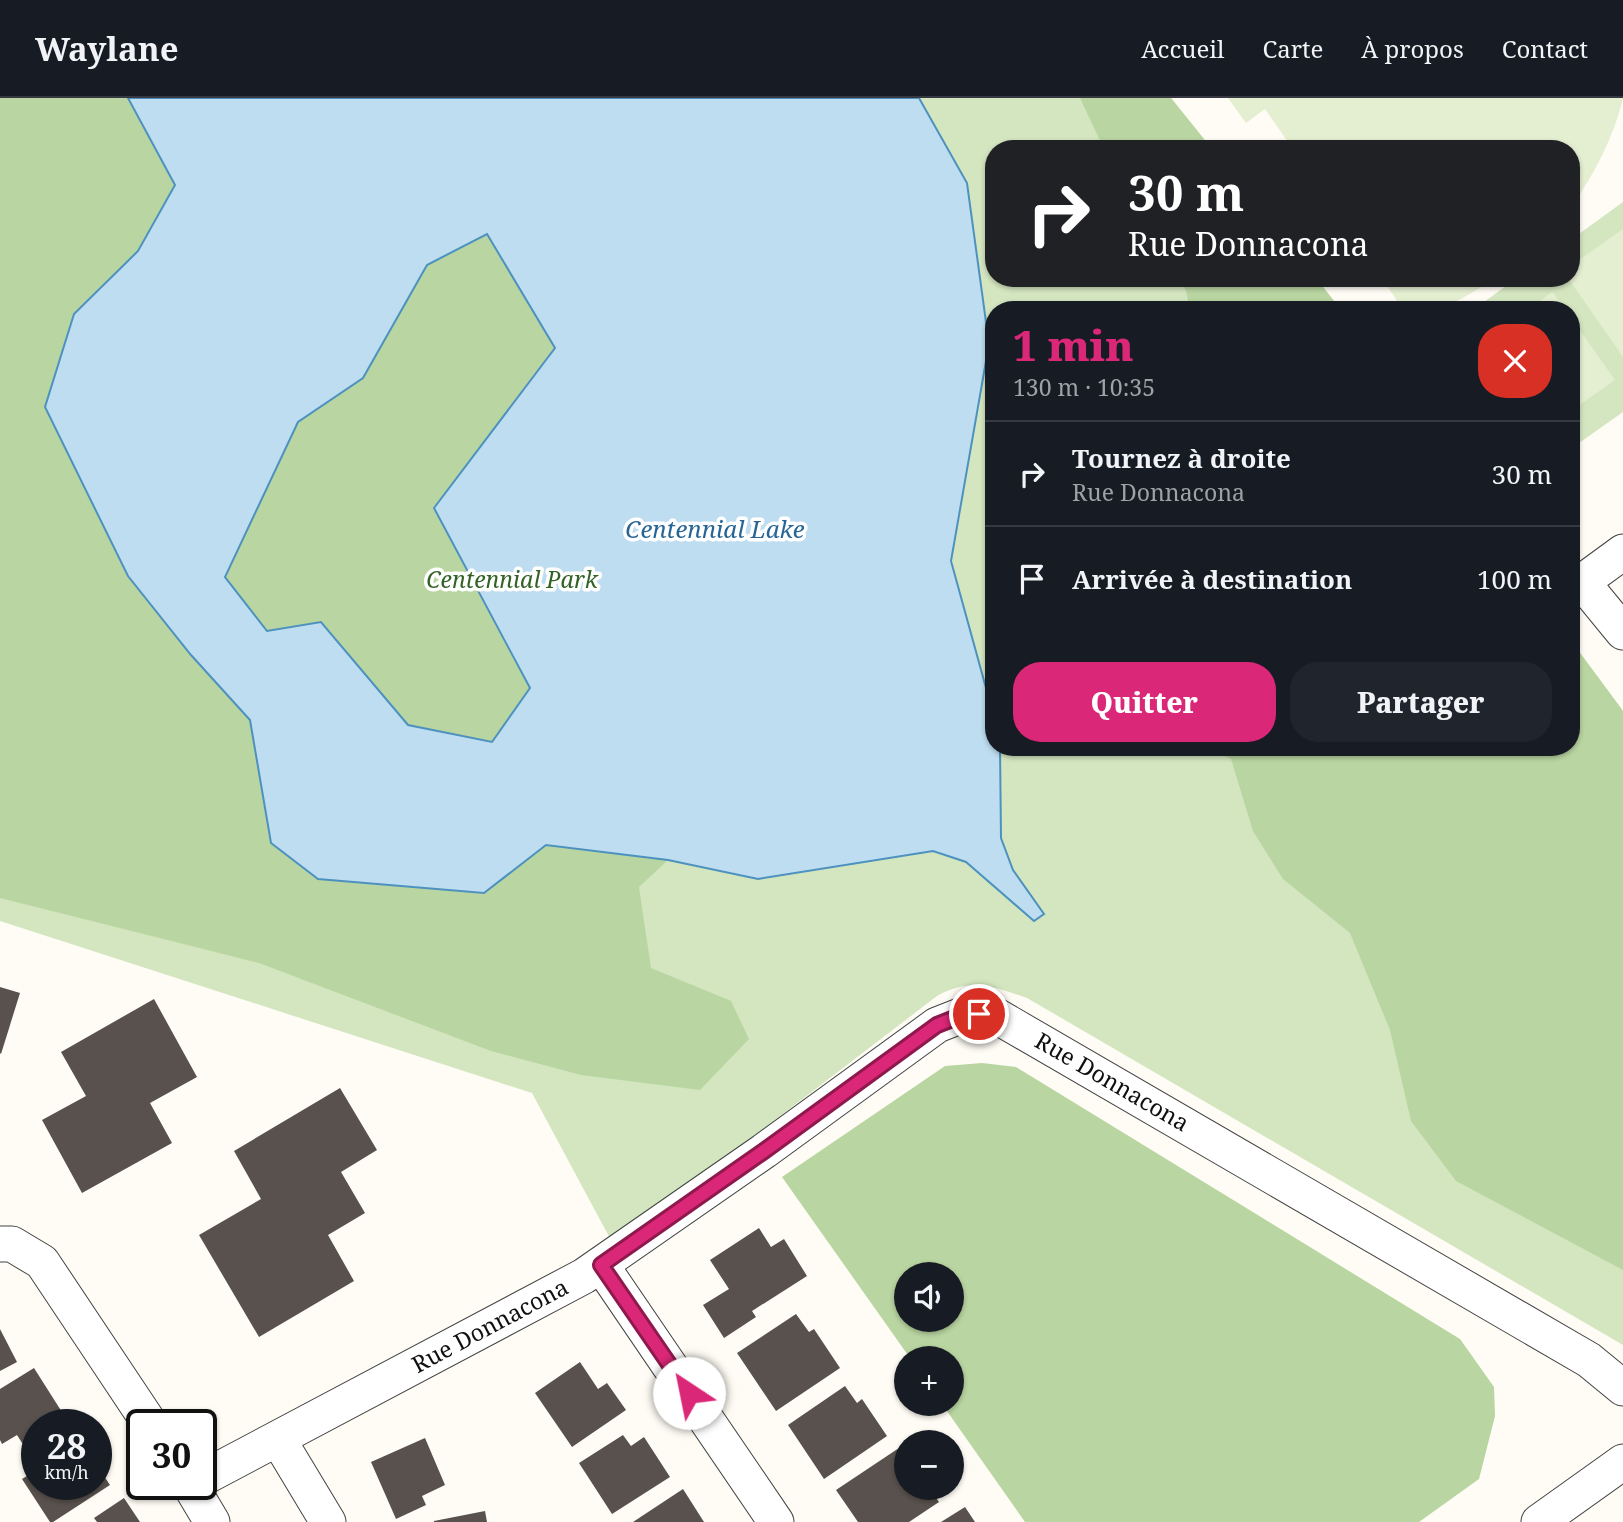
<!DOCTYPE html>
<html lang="fr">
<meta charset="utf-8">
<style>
body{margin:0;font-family:"Noto Serif",serif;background:#20242c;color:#f1f3f6;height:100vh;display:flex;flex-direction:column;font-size:26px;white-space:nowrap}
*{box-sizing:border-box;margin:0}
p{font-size:23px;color:#9ea1a6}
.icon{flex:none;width:38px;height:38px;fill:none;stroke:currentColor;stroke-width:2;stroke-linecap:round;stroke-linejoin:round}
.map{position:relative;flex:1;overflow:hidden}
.side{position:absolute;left:985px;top:203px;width:595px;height:455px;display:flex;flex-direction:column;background:#171b24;border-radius:28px;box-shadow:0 2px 5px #0004}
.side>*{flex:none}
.hud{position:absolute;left:985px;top:42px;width:595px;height:147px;border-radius:28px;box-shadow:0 2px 5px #0004;background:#202124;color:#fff;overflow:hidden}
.controls{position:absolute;left:894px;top:1164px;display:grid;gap:14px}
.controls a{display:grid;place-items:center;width:70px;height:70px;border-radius:50%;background:#171b24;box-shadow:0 2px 5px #0004;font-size:35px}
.speed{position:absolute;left:21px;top:1311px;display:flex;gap:14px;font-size:35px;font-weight:700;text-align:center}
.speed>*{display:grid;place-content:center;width:91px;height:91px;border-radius:50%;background:#171b24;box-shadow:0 2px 5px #0004;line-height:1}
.speed small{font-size:18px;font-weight:400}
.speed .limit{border:4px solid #111;border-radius:10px;background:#fff;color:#111}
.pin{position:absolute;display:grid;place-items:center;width:60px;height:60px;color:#fff;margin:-30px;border:4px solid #fff;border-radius:50%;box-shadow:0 2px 7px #0007}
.me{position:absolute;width:77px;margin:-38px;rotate:326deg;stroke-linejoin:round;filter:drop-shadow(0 0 5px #0008)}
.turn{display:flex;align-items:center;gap:24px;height:147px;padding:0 28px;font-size:32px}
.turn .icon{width:91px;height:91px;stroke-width:2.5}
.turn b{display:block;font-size:49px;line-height:60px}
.round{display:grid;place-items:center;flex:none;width:74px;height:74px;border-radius:28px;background:#20242c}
.headline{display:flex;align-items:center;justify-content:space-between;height:119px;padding:0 28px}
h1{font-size:42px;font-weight:800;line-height:52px;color:#db2777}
.action{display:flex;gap:14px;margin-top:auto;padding:14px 28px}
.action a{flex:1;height:80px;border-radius:28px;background:#db2777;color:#fff;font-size:28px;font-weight:800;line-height:80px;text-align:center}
.action a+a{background:#20242c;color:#f1f3f6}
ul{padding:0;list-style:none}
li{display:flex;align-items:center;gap:21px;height:105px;padding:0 28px;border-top:2px solid #363941}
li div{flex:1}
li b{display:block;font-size:26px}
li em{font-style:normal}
header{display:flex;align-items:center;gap:42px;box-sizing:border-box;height:98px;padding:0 35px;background:#171b24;border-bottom:2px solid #363941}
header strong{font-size:33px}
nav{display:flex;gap:38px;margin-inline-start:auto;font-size:24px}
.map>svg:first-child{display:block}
.green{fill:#d4e6c0}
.forest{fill:#b9d5a1;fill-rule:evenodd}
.pitch{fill:#e4eed1}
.water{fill:#beddf0;stroke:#4d92bf;stroke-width:2;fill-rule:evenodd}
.building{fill:#58514d}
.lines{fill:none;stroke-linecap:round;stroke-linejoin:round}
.minor-casing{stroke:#434343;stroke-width:37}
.minor{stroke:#fff;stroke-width:35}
.route-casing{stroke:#8e194d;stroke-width:18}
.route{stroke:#db2777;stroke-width:12}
.labels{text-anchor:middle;stroke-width:7;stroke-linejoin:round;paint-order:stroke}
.park-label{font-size:23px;font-style:italic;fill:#336226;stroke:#fff}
.street-label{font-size:23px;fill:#101010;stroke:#fff}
.water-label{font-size:24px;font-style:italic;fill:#266595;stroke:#fff}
</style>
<header>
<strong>Waylane</strong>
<nav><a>Accueil</a><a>Carte</a><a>À propos</a><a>Contact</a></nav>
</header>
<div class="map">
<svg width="1623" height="1424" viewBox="0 0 1623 1424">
<rect width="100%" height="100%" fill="#fefcf4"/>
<g class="green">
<path d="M0 0H1171L1212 51H994V180H1316L1341 212H994V649H1572V544L1623 613V1247L1027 900C994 889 971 879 937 898L613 1146 532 995 0 823Z"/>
<polygon points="1623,104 1623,314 1572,350 1572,212 1473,212 1517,180 1572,180 1572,141"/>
</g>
<g class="forest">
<polygon points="0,0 137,0 175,87 138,153 74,216 128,478 191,557 250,622 271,745 318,781 483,795 546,747 668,762 639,789 651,870 731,903 749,941 700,992 581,977 491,953 259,865 0,800"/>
<polygon points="1080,0 1171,0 1212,51 1104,51"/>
<polygon points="487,135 555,250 435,410 530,590 493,645 408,627 322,524 267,533 225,480 298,324 363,280 427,167"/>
<polygon points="1179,180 1316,180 1341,212 1190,212 1186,193"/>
<polygon points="1572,544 1623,613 1623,1172 1456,1083 1411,1023 1390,932 1350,835 1283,781 1253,733 1231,661 1207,649 1572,649"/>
<path d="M982 965 1016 969 1460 1241 1494 1289 1495 1318 1479 1381 1419 1424H1025L942 1306H952V1260H910L782 1079 945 968ZM952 1176V1222H906V1176Z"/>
</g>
<g class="pitch">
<path d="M1228 0H1623V1C1613 40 1595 75 1572 108V51H1293L1265 11 1246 25Z"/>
<polygon points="1623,131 1623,259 1568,180 1572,180 1572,167"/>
<polygon points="1382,180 1497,180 1461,201 1435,212 1403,212"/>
<polygon points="1552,193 1565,212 1527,212 1552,194"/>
<polygon points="1572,221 1615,282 1574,311 1572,308"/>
</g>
<path class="water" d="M128 0H919L967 85 989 246 951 463 994 619V649H1000L1001 740 1013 772 1044 816 1034 823 966 764 933 753 758 781 668 762 546 747 484 795 318 781 271 745 250 622 191 557 128 478 45 309 74 216 138 153 175 87ZM487 136 555 250 434 410 530 590 492 644 408 627 321 524 267 533 225 479 298 324 363 280 427 167Z"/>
<g class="building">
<polygon points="0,889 20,895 1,956 0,955"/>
<polygon points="154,901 197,979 150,1005 172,1045 82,1095 42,1022 86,998 61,954"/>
<polygon points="340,990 377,1052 341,1074 365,1115 328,1137 354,1183 259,1239 199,1137 261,1101 234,1053"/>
<polygon points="759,1130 771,1149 784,1141 807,1178 752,1213 756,1219 724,1240 703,1207 729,1191 710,1162"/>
<polygon points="796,1216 809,1234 814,1231 840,1270 776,1313 737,1255"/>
<polygon points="0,1231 17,1264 0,1273"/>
<polygon points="580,1264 598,1291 607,1285 626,1312 572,1349 535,1295"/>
<polygon points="34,1270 67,1322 59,1326 37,1326 37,1341 24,1348 17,1337 2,1346 0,1342 0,1291"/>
<polygon points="845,1288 857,1305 862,1301 887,1338 824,1381 788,1327"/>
<polygon points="623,1337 631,1348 644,1339 670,1379 612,1416 579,1365"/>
<polygon points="425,1340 445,1387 422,1398 426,1407 396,1421 371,1364"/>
<polygon points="902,1348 906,1355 906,1390 929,1390 939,1404 909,1424 858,1424 836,1392"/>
<polygon points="96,1366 110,1387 53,1424 50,1424 22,1381 37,1372 37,1386 96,1386"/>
<polygon points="683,1391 704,1424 633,1424"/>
<polygon points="124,1400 140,1424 97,1424 94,1420"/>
<polygon points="965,1409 975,1424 941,1424"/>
<polygon points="485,1413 487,1424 434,1424 434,1423"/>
</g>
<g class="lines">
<defs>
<g id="minor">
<polyline points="1623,454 1582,484 1623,534"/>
<polyline points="0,1146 12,1146 42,1164 150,1326"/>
<polyline points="601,1167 776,1424"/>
<polyline points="278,1341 328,1424"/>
<polyline points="201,1381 584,1178 764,1053 937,927 965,916 993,916 1589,1262 1623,1290"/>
<polyline points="190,1387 212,1424"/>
<polyline points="1539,1424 1623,1364"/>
</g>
</defs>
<use href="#minor" class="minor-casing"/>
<use href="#minor" class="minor"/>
</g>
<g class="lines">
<defs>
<polyline id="route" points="689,1295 601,1167 764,1053 937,927 965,916 979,916"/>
</defs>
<use href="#route" class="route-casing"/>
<use href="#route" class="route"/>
</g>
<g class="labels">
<g class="park-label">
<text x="512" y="490">Centennial Park</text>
</g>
<g class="street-label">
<text transform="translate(1112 984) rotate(30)" y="8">Rue Donnacona</text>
<text transform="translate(490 1228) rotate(-28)" y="8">Rue Donnacona</text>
</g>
<g class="water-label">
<text x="715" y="440">Centennial Lake</text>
</g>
</g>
</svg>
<div class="controls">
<a><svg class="icon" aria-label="sound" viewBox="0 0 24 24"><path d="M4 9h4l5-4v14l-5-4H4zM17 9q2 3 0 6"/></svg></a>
<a>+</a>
<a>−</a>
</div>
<div class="speed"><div>28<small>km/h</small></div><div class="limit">30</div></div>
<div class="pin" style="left:979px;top:916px;background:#d93025"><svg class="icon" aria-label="arrive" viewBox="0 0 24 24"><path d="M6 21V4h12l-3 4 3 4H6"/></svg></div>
<svg class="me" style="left:689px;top:1295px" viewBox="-20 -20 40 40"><circle r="19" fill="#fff"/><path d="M0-13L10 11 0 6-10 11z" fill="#db2777"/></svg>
<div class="hud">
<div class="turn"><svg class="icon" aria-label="right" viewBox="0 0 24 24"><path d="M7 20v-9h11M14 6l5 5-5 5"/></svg><div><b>30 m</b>Rue Donnacona</div></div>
</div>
<section class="side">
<div class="headline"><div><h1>1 min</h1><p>130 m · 10:35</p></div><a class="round" style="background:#d93025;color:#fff"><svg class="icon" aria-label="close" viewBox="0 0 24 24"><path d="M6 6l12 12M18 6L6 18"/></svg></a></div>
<ul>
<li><svg class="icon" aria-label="right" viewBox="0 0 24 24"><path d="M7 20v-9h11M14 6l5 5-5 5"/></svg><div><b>Tournez à droite</b><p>Rue Donnacona</p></div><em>30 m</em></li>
<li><svg class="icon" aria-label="arrive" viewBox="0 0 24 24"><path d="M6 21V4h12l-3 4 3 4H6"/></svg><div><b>Arrivée à destination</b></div><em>100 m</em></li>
</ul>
<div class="action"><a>Quitter</a><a>Partager</a></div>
</section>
</div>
